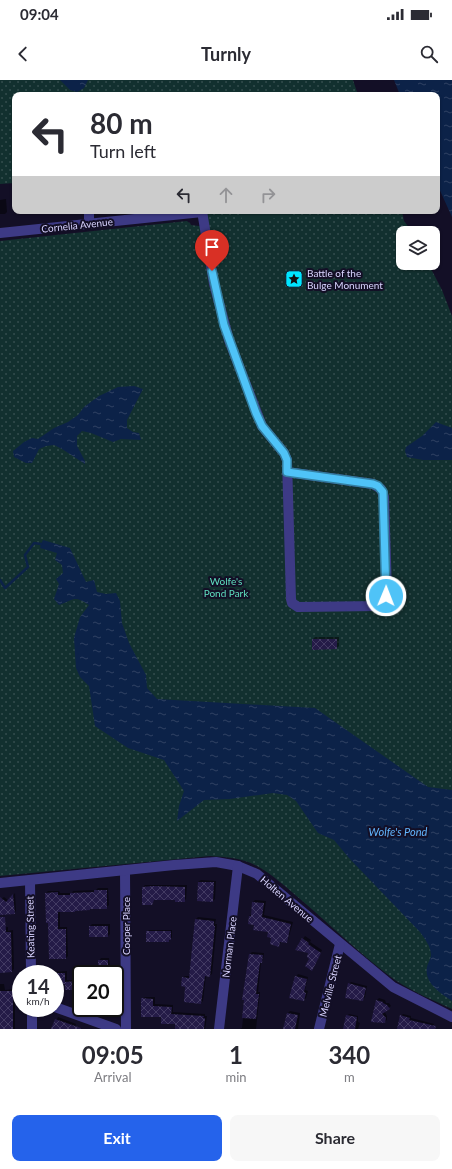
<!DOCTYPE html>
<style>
body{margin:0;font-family:Lato,sans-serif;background:#f7f7f7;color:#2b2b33;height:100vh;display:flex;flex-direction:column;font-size:15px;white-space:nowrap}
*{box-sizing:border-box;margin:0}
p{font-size:13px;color:#7c7c81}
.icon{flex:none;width:22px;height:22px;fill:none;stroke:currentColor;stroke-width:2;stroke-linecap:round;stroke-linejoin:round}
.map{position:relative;height:949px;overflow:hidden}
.side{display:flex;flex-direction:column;background:#fff;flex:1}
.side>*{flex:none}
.top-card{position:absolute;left:12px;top:12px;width:428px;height:122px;border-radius:8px;box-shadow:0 1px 3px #0004;background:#fff;color:#2b2b33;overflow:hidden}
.controls{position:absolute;left:396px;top:146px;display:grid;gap:8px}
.controls a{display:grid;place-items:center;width:44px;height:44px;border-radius:8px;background:#fff;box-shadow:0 1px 3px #0004;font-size:20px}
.speed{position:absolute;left:12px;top:885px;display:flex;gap:8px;font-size:20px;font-weight:700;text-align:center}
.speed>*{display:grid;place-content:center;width:52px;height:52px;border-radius:50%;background:#fff;box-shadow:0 1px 3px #0004;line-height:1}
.speed small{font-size:10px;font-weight:400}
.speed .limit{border:2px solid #111;border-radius:6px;background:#fff;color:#111}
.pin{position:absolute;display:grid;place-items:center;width:34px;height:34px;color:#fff;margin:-41px -17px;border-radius:50% 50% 50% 0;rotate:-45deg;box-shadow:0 0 4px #0007}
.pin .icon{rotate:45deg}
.me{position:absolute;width:44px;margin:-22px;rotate:1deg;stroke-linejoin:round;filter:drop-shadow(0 0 3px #0008)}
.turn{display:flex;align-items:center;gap:14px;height:84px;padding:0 12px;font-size:18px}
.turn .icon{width:52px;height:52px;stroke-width:2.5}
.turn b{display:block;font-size:28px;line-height:34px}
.lanes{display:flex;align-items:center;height:38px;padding:0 12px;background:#0003;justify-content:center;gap:20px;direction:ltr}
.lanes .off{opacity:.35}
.eta{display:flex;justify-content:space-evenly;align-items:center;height:68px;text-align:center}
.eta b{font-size:24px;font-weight:700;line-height:28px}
.cta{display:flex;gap:8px;margin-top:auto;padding:8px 12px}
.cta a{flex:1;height:46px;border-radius:8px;background:#2563eb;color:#fff;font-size:16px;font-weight:700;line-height:46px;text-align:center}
.cta a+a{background:#f7f7f7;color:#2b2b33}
.status{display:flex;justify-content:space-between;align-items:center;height:28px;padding:0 20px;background:#fff;direction:ltr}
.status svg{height:11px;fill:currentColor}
header{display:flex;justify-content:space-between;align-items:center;height:52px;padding:0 12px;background:#fff;font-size:18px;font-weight:700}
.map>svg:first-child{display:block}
.park{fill:url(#park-dots)}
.garden{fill:#12302f}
.water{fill:url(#water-ripples)}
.shadow{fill:#0007}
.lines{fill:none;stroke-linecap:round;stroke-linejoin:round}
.stream{stroke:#0c2248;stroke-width:2.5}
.building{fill:url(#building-cross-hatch)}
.minor{stroke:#3d3a85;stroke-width:10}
.route-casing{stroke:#337fa1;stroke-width:10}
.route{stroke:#4fc3f7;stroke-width:7}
.labels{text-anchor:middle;stroke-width:4;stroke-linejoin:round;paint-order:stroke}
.street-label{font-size:10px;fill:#d9d4ff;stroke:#130f26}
.poi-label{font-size:10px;fill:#d9d4ff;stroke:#130f26;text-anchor:start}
.park-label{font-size:10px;fill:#5fe0c0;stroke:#130f26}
.water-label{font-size:11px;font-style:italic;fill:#62b6ff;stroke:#130f26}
</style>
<div class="status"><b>09:04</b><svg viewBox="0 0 49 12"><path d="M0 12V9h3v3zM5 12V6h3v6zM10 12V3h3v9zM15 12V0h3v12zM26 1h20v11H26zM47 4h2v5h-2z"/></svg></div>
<header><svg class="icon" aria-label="back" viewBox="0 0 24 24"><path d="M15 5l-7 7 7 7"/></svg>Turnly<svg class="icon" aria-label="search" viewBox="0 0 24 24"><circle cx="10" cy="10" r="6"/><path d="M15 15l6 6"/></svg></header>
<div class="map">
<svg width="452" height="949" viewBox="0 0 452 949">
<defs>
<pattern id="park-dots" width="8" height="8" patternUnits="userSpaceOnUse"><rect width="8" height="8" fill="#12302f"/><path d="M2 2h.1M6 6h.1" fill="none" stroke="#344d4e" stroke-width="1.8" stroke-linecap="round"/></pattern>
<pattern id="water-ripples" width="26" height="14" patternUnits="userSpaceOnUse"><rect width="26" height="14" fill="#0c2248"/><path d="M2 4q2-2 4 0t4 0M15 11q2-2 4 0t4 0" fill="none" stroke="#2f4163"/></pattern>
<pattern id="building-cross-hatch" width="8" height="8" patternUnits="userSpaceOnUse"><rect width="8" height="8" fill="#241b47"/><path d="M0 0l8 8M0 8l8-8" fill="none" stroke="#433b63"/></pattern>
</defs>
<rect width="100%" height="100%" fill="#130f26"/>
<g class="park">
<polygon points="0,0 353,0 358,15 15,15 15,103 0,104"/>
<path d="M205 131H402L404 141 413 153H403V183H428L442 210 452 236V929C433 920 413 912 395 900 362 876 332 846 300 819 287 808 272 794 257 786 243 778 226 777 210 776L0 796V161L187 141 188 142 190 143 191 145 207 147Z"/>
</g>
<polygon class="garden" points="239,131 293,131 289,137 247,141 242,139"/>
<g class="water">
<polygon points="60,0 88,0 84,8 77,12 70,10"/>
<polygon points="394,0 452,0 452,137 437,104 437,15 400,15"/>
<polygon points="134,306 143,309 127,340 127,348 133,352 139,353 141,360 121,359 113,362 91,353 82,351 77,356 77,366 85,381 85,384 62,369 54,365 46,366 39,369 32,383 26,383 14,377 13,371 24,362 32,358 38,359 54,348 68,342 78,335 84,327 99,316 118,307"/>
<polygon points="436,342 452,348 452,380 423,380 407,377 405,371 406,367 422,356"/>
<path d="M43 460 70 468 86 502 94 500 97 512 106 514 116 513 120 521 122 543 129 563 146 595 147 608 157 619 315 628 428 707 452 710V921C440 913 424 903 427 887 428 883 431 878 431 875 431 866 424 858 420 852L349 778 334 760 318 753 296 721 287 715 273 713 230 719 204 720 177 741 179 726 184 711 164 680 128 668 95 646 89 606 80 597 76 588 74 558 80 537 89 525C74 515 75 519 59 525L54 519 59 504 56 499 63 493 62 485 55 480 57 473 40 468 41 464Z"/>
</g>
<g class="shadow">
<polygon points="6,119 7,132 5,134 0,134 0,120"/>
<polygon points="315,557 339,557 339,566 337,568 313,569 313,559"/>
<polygon points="201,800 216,801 215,819 213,821 198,802"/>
<polygon points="145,805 187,805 186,819 184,821 176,819 155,819 151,824 143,807"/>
<polygon points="98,808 108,808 109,825 106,828 60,831 60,847 67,847 68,876 66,878 49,842 46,813 48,811 59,811 60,813 72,813 73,811 96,810"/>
<polygon points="15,813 16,831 14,833 0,834 0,820 4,817 9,821"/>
<polygon points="255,820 266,821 264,835 293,842 288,860 286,862 282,861 279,865 272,857 270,851 255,844 249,836 252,834 253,822"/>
<polygon points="198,837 216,839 215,844 217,844 212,894 209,896 206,895 203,921 201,923 186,906 183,898 185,896 190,896 196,839"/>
<polygon points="92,844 110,844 110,854 108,856 90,846"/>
<polygon points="8,847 8,851 13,850 14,889 12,891 0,892 0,848"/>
<polygon points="149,850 172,850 172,857 169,861 147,852"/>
<polygon points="305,856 311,860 310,862 322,870 312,890 311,878 303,859"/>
<polygon points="252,872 264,873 263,880 261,882 258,912 260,912 256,949 240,949 242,948 245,919 244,919 250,874"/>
<polygon points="101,878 109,878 110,888 113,888 113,894 99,894 99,881"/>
<polygon points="67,891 67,900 78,900 78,907 76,909 66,903 55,904 55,894 50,894 52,892"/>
<polygon points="298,894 308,897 305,910 308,911 306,918 304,920 296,897"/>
<polygon points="351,902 367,906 365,917 362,920 349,904"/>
<polygon points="0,904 4,904 5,910 15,909 15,949 0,949"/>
<polygon points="145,917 155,917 155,924 173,925 173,932 205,934 205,936 207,936 205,949 176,949 176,943 162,936 142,919"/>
<polygon points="379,918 385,920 386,923 389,923 391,926 384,931 387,936 387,940 384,942 377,920"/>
<polygon points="290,931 300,933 298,949 284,949 288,933"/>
<polygon points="349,934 358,936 358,942 360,943 358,949 343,949 347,936"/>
<polygon points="403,934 411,936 411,938 434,944 433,949 398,949 401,936"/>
<polygon points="58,937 76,944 74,949 57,949 53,948"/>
</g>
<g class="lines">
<polyline class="stream" points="0,500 5,508 28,487 25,475 34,463 41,464"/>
</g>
<g class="building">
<polygon points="312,559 337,559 337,569 312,570"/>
<polygon points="198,802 214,802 213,822 197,821"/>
<polygon points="153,806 185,807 185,822 175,822 175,820 154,820 152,825 142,825 142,807"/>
<polygon points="94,810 107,810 107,829 90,829 90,830 75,831 75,832 58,832 58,849 66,849 66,879 49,879 48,843 46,843 45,813 58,812 58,815 70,815 70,813 94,812"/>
<polygon points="13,814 15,834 0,835 0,817 6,822"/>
<polygon points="252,822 264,823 262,837 291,844 287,863 280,862 279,867 270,864 271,858 267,857 268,852 253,850 254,845 248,844 249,836 251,836"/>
<polygon points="0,837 5,837 6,852 11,852 12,892 0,893"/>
<polygon points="195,839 214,841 214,846 215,846 210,897 205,896 201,924 184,922 185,907 181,906 182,897 189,898"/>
<rect x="89" y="846" width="19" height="11"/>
<polygon points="146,851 171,851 171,860 169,860 169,862 146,862"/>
<polygon points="302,858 309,863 308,864 321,873 312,891 305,886 309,879 307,877 308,873 295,870"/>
<polygon points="249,874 263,875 262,883 260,883 256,914 259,914 256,939 242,938 244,920 242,920"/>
<rect x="98" y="880" width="10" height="14"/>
<polygon points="55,893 65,893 65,902 76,901 76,910 65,910 65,904 55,905"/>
<polygon points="295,896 307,899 304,912 306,913 304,921 289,918"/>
<polygon points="348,903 366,908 363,921 345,918"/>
<rect x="0" y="911" width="13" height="38"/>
<polygon points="141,918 153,919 153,926 172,927 171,934 204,936 203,938 205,938 204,949 175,949 175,944 161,944 161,937 141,937"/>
<polygon points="376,920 383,922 383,923 387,925 390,929 382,934 386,938 385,943 371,942"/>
<polygon points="287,933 298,935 295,949 283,949"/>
<polygon points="346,935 357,937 355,949 343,949"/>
<polygon points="400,935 410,938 409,940 436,946 435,949 397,949"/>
<polygon points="55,939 81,948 81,949 51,949"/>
</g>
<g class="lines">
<g class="minor">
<polyline points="89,131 89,143"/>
<path d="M202 131 214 204 229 260 262 346 284 373 287 380 291 519 292 523 298 527 378 526C384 523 386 518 387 511L384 417 381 409 373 404 287 392"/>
<polyline points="0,153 202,132"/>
<polyline points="125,790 126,949"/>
<polyline points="30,800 31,894"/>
<polyline points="0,803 174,785 216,782 238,786 257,794 393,907 452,937"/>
<polyline points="55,927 116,949"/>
<polyline points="32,928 32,949"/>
<polyline points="219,949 238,786"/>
<polyline points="319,949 340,864"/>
</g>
</g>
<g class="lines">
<defs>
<polyline id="route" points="212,191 224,245 256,333 262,346 284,373 287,380 287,392 373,404 378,406 383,412 386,516"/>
</defs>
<use href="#route" class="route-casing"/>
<use href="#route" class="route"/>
</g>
<defs>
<symbol id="sight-square" viewBox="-11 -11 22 22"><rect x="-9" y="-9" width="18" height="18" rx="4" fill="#00e5ff" stroke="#130f26"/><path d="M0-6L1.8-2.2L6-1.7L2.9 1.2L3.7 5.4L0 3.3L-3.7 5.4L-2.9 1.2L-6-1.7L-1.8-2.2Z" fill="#111"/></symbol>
</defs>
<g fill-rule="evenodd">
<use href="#sight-square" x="284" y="189" width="20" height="20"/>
</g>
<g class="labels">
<g class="street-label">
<text transform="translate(77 145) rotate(-6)" y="4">Cornelia Avenue</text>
<text transform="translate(287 819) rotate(40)" y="4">Holten Avenue</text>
<text transform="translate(126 846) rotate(-90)" y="4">Cooper Place</text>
<text transform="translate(30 847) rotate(-91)" y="4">Keating Street</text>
<text transform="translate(229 867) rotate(-83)" y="4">Norman Place</text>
<text transform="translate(330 906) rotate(-76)" y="4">Melville Street</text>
</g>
<g class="poi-label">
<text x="307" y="197">Battle of the<tspan x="307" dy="12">Bulge Monument</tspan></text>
</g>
<g class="park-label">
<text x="226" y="505">Wolfe's<tspan x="226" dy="12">Pond Park</tspan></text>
</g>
<g class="water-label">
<text x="398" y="756">Wolfe's Pond</text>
</g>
</g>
</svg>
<div class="controls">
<a><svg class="icon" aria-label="layers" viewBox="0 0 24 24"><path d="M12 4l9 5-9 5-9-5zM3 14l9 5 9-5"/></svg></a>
</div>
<div class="speed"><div>14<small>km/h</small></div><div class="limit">20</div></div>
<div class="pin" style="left:212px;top:191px;background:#d93025"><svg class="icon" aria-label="arrive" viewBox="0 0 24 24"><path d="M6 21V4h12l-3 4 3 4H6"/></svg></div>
<svg class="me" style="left:386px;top:516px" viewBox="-20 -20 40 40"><circle r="17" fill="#4fc3f7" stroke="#fff" stroke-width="3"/><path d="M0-11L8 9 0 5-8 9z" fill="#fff"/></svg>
<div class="top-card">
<div class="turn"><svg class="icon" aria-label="left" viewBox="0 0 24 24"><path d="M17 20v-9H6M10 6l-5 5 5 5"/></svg><div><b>80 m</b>Turn left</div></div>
<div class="lanes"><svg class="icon" aria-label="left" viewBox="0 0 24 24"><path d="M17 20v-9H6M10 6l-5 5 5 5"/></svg><svg class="icon off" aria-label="ahead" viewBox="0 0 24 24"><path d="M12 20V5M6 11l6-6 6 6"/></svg><svg class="icon off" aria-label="right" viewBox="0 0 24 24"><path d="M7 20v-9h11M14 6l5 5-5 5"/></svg></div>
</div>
</div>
<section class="side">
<div class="eta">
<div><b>09:05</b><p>Arrival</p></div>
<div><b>1</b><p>min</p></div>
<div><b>340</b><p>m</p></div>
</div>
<div class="cta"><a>Exit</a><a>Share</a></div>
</section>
